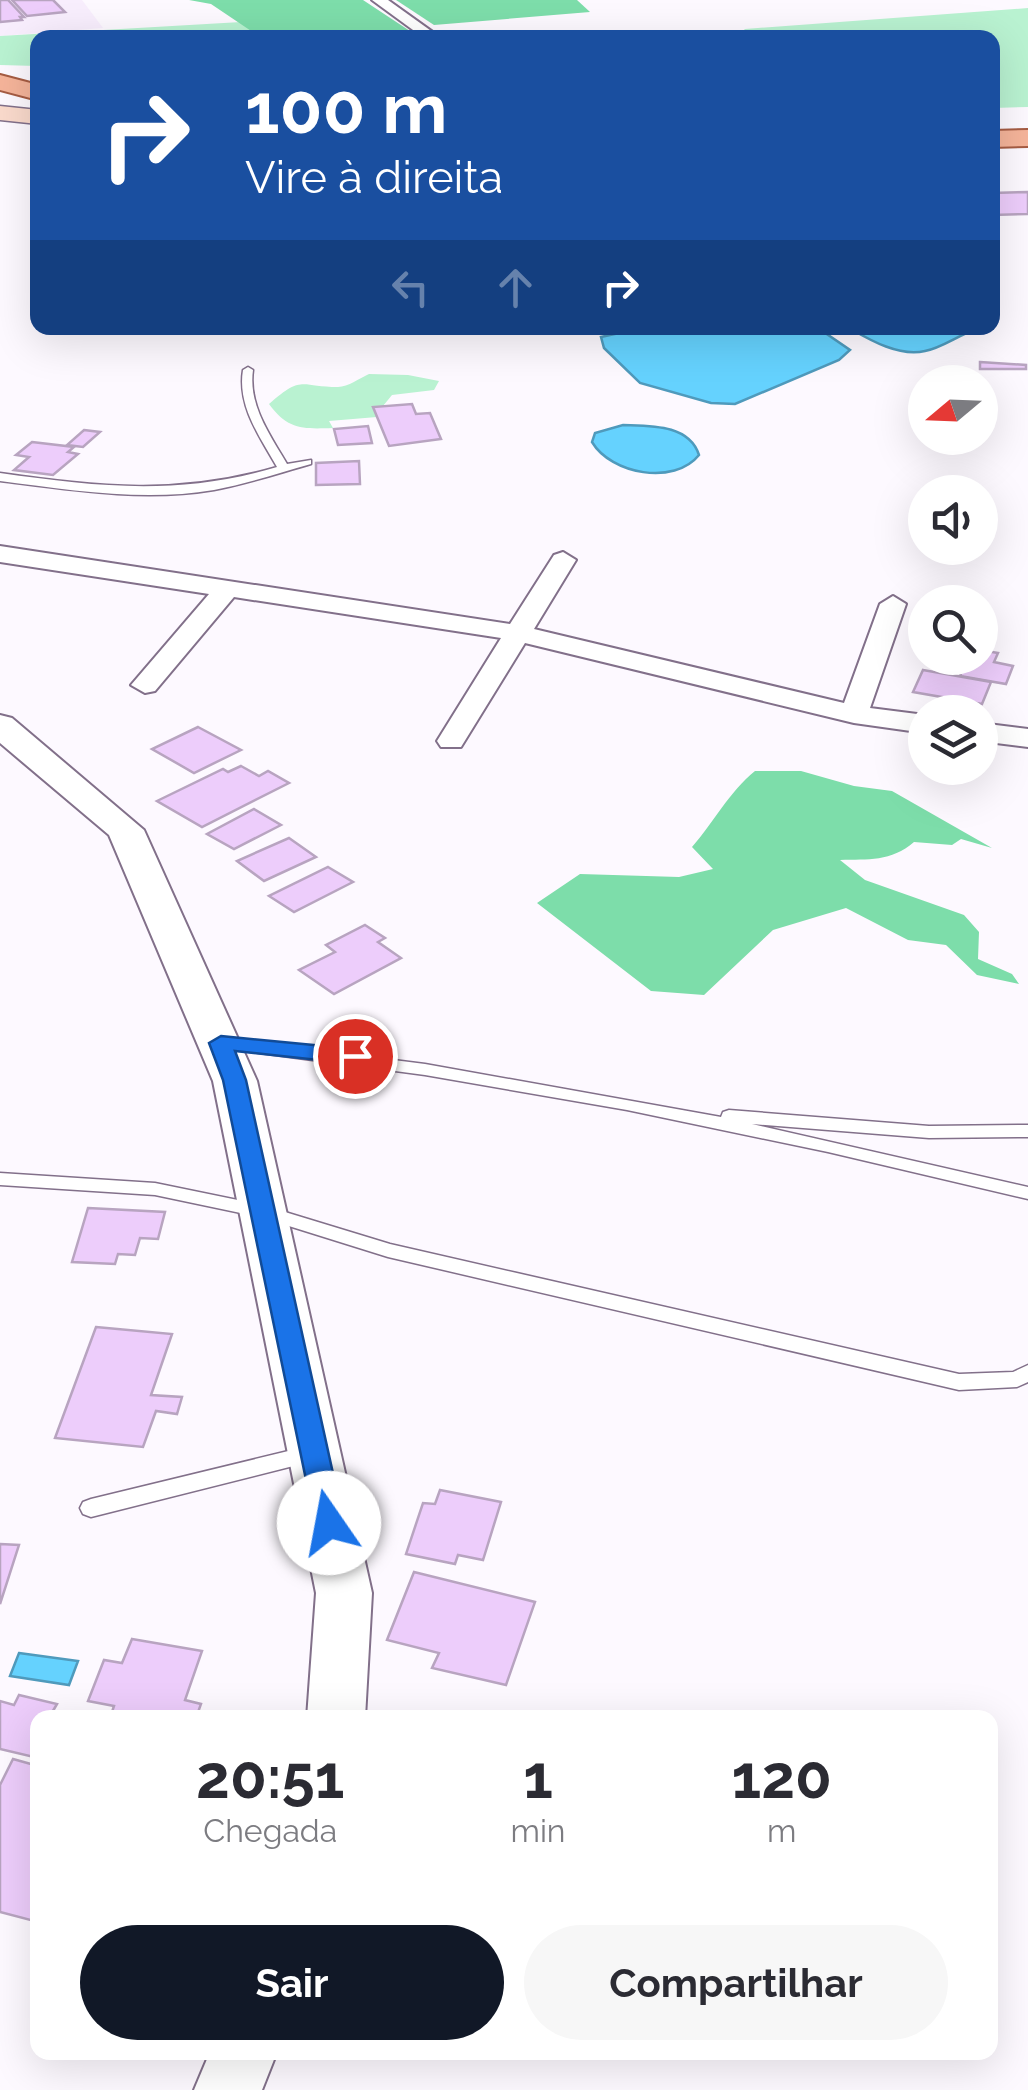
<!DOCTYPE html>
<html lang="pt">
<meta charset="utf-8">
<style>
body{margin:0;font-family:Raleway,sans-serif;background:#f7f7f7;color:#2b2b33;height:100vh;display:flex;flex-direction:column;font-size:38px;white-space:nowrap}
*{box-sizing:border-box;margin:0}
p{font-size:32px;color:#7c7c81}
.icon{flex:none;width:55px;height:55px;fill:none;stroke:currentColor;stroke-width:2;stroke-linecap:round;stroke-linejoin:round}
.map{position:relative;flex:1;overflow:hidden}
.drawer{position:absolute;left:30px;top:1710px;width:968px;height:350px;display:flex;flex-direction:column;background:#fff;border-radius:20px;box-shadow:0 10px 40px #0002}
.drawer>*{flex:none}
.guide{position:absolute;left:30px;top:30px;width:970px;height:305px;border-radius:20px;box-shadow:0 10px 40px #0002;background:#1a4fa0;color:#fff;overflow:hidden}
.needle{width:65px;rotate:251deg}
.buttons{position:absolute;left:908px;top:365px;display:grid;gap:20px}
.buttons a{display:grid;place-items:center;width:90px;height:90px;border-radius:50%;background:#fff;box-shadow:0 10px 40px #0002;font-size:50px}
.pin{position:absolute;display:grid;place-items:center;width:85px;height:85px;color:#fff;margin:-42px;border:5px solid #fff;border-radius:50%;box-shadow:0 2px 10px #0007}
.me{position:absolute;width:110px;margin:-55px;rotate:348deg;stroke-linejoin:round;filter:drop-shadow(0 0 8px #0008)}
.turn{display:flex;align-items:center;gap:35px;height:210px;padding:0 50px;font-size:45px}
.turn .icon{width:130px;height:130px;stroke-width:2.5}
.turn b{display:block;font-size:70px;line-height:85px}
.lanes{display:flex;align-items:center;height:95px;padding:0 50px;background:#0003;justify-content:center;gap:50px;direction:ltr}
.lanes .off{opacity:.35}
.eta{display:flex;justify-content:space-evenly;align-items:center;height:170px;text-align:center}
.eta b{font-size:60px;font-weight:700;line-height:70px}
.primary-button{display:flex;gap:20px;margin-top:auto;padding:20px 50px}
.primary-button a{flex:1;height:115px;border-radius:60px;background:#111827;color:#fff;font-size:40px;font-weight:700;line-height:115px;text-align:center}
.primary-button a+a{background:#f7f7f7;color:#2b2b33}
.map>svg:first-child{display:block}
.built{fill:#f8eefd}
.green{fill:#b9f2d1}
.forest{fill:#7dddaa}
.water{fill:#65d2fe;stroke:#4f9abc;stroke-width:2.5}
.building{fill:#edcdfb;stroke:#b8a4c0;stroke-width:2.5}
.lines{fill:none;stroke-linecap:round;stroke-linejoin:round}
.service-casing{stroke:#82708a;stroke-width:3}
.minor-casing{stroke:#82708a;stroke-width:4}
.tertiary-casing{stroke:#82708a;stroke-width:4}
.secondary-casing{stroke:#82708a;stroke-width:3}
.primary-casing{stroke:#a65c43;stroke-width:4}
.service{fill:#fff;fill-rule:evenodd}
.minor{fill:#fff;fill-rule:evenodd}
.tertiary{fill:#fff;fill-rule:evenodd}
.secondary{fill:#fadacc;fill-rule:evenodd}
.primary{fill:#f5b49a;fill-rule:evenodd}
.route{fill:#1a73e8;stroke:#114b97;stroke-width:2.5}
</style>
<div class="map">
<svg width="1028" height="2090" viewBox="0 0 1028 2090">
<rect width="100%" height="100%" fill="#fdf9ff"/>
<polygon class="built" points="0,0 82,0 103,28 0,36"/>
<g class="green">
<polygon points="1028,8 1028,107 993,108 992,38 736,37 745,29"/>
<polygon points="241,22 260,37 38,38 37,66 0,65 0,36"/>
<path d="M369 374 408 375 439 381 434 390 392 395 383 406 373 409 377 417 329 421 333 428C303 429 288 430 269 404 303 374 300 387 338 387 348 387 360 378 369 374Z"/>
</g>
<g class="forest">
<polygon points="189,0 363,0 419,37 260,37 211,4"/>
<polygon points="396,0 577,0 590,12 434,25"/>
<path d="M755 771H801L854 786 892 791 992 848 961 839 952 845 914 842C891 862 868 859 840 860L865 880 964 915 979 932 978 959 1012 974 1019 984 977 975 946 945 908 940 846 908 773 930 704 995 651 991 537 903 580 874 679 877 713 869 692 847C714 822 729 792 755 771Z"/>
</g>
<g class="water">
<polygon points="642,328 818,328 850,350 839,360 735,404 711,403 640,383 604,348 601,337"/>
<path d="M849 328H977V329C960 334 942 348 925 351 899 357 870 340 849 328Z"/>
<path d="M623 425C650 426 689 424 699 455 674 486 611 474 592 442L595 433Z"/>
<polygon points="19,1653 78,1661 69,1685 10,1676"/>
</g>
<g class="building">
<polygon points="0,0 8,0 24,17 20,17 22,20 0,22"/>
<polygon points="12,0 53,0 65,12 27,16"/>
<polygon points="1028,192 1028,214 992,215 992,193"/>
<polygon points="980,362 1026,365 1026,369 980,369"/>
<polygon points="412,404 416,414 430,413 441,439 389,446 373,407"/>
<polygon points="368,426 372,443 338,445 334,429"/>
<polygon points="84,430 100,432 83,447 67,445"/>
<polygon points="32,442 74,447 68,452 78,454 53,475 14,470 29,457 16,455"/>
<polygon points="359,461 360,484 316,485 316,463"/>
<polygon points="980,650 998,653 994,662 1013,666 1006,684 960,676 968,658 980,658"/>
<polygon points="923,670 991,682 982,704 913,692"/>
<polygon points="198,727 241,750 194,773 152,749"/>
<polygon points="241,766 259,776 268,771 289,783 202,827 157,801 223,769 228,772"/>
<polygon points="254,809 281,825 234,849 207,834"/>
<polygon points="289,838 316,857 264,881 237,861"/>
<polygon points="328,867 353,882 294,912 269,896"/>
<polygon points="365,925 385,938 378,942 401,958 334,994 299,970 335,952 326,945"/>
<polygon points="88,1208 165,1212 158,1239 140,1238 135,1255 118,1254 115,1264 72,1262"/>
<polygon points="96,1327 172,1334 151,1395 182,1397 177,1414 156,1411 143,1447 55,1438"/>
<polygon points="440,1490 501,1502 483,1560 458,1555 455,1564 406,1554 423,1503 435,1504"/>
<polygon points="0,1544 19,1545 0,1604"/>
<polygon points="414,1572 535,1602 506,1685 432,1668 439,1653 387,1640"/>
<polygon points="132,1639 202,1651 185,1700 201,1704 196,1718 110,1718 114,1706 88,1701 104,1660 122,1663"/>
<polygon points="19,1695 57,1704 50,1716 55,1718 38,1718 38,1758 0,1749 0,1701 14,1705"/>
<polygon points="13,1759 38,1766 38,1922 0,1912 0,1785"/>
</g>
<g class="lines">
<defs>
<g id="service">
<path d="M248 367 253 370C248 405 270 435 287 464L311 460V464C279 473 247 484 214 490 144 502 70 490 0 481V473C100 487 178 496 277 467 260 437 237 406 243 370Z"/>
<polygon points="221,1038 425,1064 721,1117 723,1112 729,1110 929,1126 1028,1125 1028,1137 929,1138 752,1124 1028,1187 1028,1199 828,1152 627,1110 425,1075 215,1047 212,1043"/>
<polygon points="0,1173 155,1183 262,1205 390,1244 959,1374 1013,1372 1028,1365 1028,1382 1017,1387 959,1390 388,1257 260,1217 155,1195 0,1185"/>
<polygon points="309,1446 317,1448 320,1454 317,1460 91,1517 83,1514 80,1508 83,1502 91,1499"/>
</g>
<g id="minor">
<polygon points="372,0 388,0 441,38 424,38"/>
<polygon points="0,546 510,624 554,555 563,552 576,560 534,629 844,703 880,604 893,596 906,604 870,708 925,715 925,733 854,723 525,643 461,747 441,747 437,741 501,638 234,597 155,691 145,693 131,685 209,594 0,562"/>
<polygon points="980,723 1028,729 1028,747 980,741"/>
</g>
<g id="tertiary">
<polygon points="0,715 12,718 144,830 257,1081 372,1593 365,1718 307,1718 316,1593 213,1081 109,835 0,743"/>
<polygon points="210,2052 277,2052 262,2090 194,2090"/>
</g>
<polygon id="secondary" points="0,106 38,110 38,124 0,120"/>
<g id="primary">
<polygon points="0,75 38,85 38,100 0,90"/>
<polygon points="1028,130 1028,146 992,147 992,131"/>
</g>
</defs>
<use href="#service" class="service-casing"/>
<use href="#minor" class="minor-casing"/>
<use href="#tertiary" class="tertiary-casing"/>
<use href="#secondary" class="secondary-casing"/>
<use href="#primary" class="primary-casing"/>
<use href="#service" class="service"/>
<use href="#minor" class="minor"/>
<use href="#tertiary" class="tertiary"/>
<use href="#secondary" class="secondary"/>
<use href="#primary" class="primary"/>
</g>
<polygon class="route" points="221,1036 355,1049 367,1056 355,1064 235,1051 246,1080 344,1523 340,1531 329,1535 319,1531 315,1523 223,1080 209,1043"/>
</svg>
<div class="buttons">
<a><svg class="needle" viewBox="-14 -14 28 28"><path d="M0-13l5 13h-10z" fill="#e53935"/><path d="M0 13l5-13h-10z" fill="#7c7c81"/></svg></a>
<a><svg class="icon" aria-label="sound" viewBox="0 0 24 24"><path d="M4 9h4l5-4v14l-5-4H4zM17 9q2 3 0 6"/></svg></a>
<a><svg class="icon" aria-label="search" viewBox="0 0 24 24"><circle cx="10" cy="10" r="6"/><path d="M15 15l6 6"/></svg></a>
<a><svg class="icon" aria-label="layers" viewBox="0 0 24 24"><path d="M12 4l9 5-9 5-9-5zM3 14l9 5 9-5"/></svg></a>
</div>
<div class="pin" style="left:355px;top:1056px;background:#d93025"><svg class="icon" aria-label="arrive" viewBox="0 0 24 24"><path d="M6 21V4h12l-3 4 3 4H6"/></svg></div>
<svg class="me" style="left:329px;top:1523px" viewBox="-20 -20 40 40"><circle r="19" fill="#fff"/><path d="M0-13L10 11 0 6-10 11z" fill="#1a73e8"/></svg>
<div class="guide">
<div class="turn"><svg class="icon" aria-label="right" viewBox="0 0 24 24"><path d="M7 20v-9h11M14 6l5 5-5 5"/></svg><div><b>100 m</b>Vire à direita</div></div>
<div class="lanes"><svg class="icon off" aria-label="left" viewBox="0 0 24 24"><path d="M17 20v-9H6M10 6l-5 5 5 5"/></svg><svg class="icon off" aria-label="ahead" viewBox="0 0 24 24"><path d="M12 20V5M6 11l6-6 6 6"/></svg><svg class="icon" aria-label="right" viewBox="0 0 24 24"><path d="M7 20v-9h11M14 6l5 5-5 5"/></svg></div>
</div>
<section class="drawer">
<div class="eta">
<div><b>20:51</b><p>Chegada</p></div>
<div><b>1</b><p>min</p></div>
<div><b>120</b><p>m</p></div>
</div>
<div class="primary-button"><a>Sair</a><a>Compartilhar</a></div>
</section>
</div>
